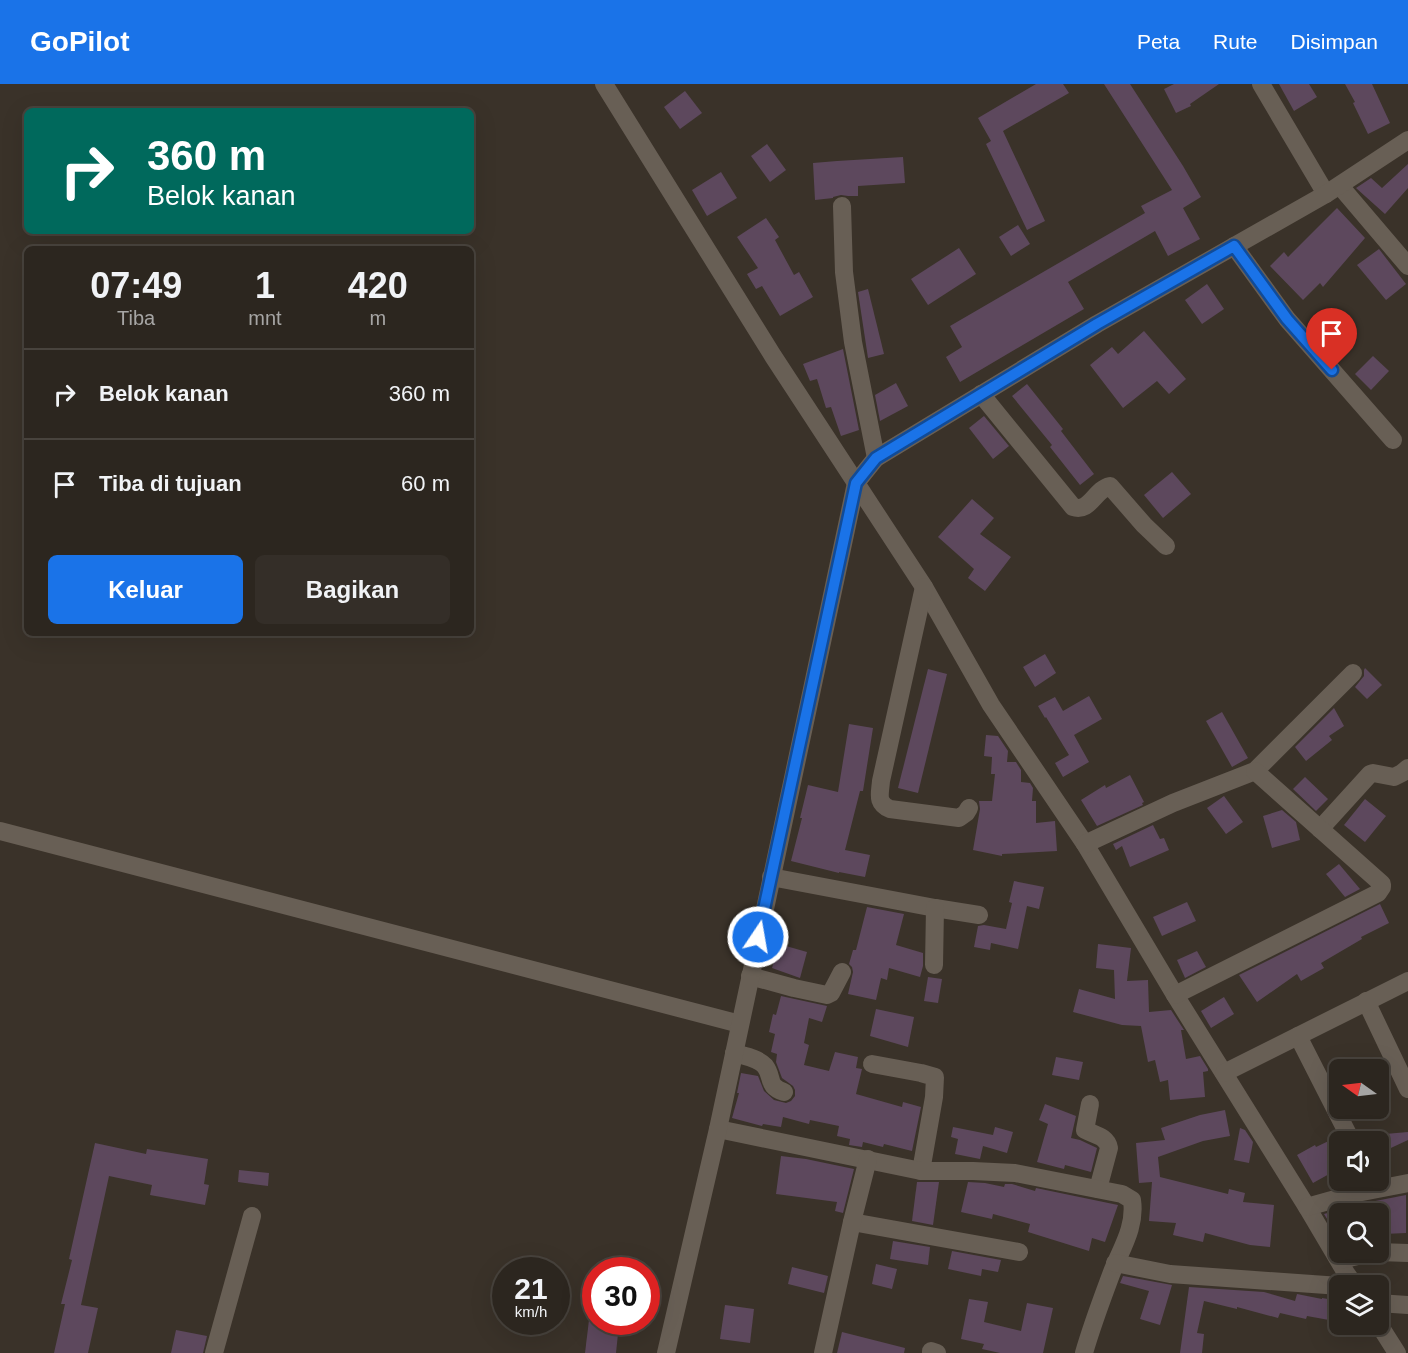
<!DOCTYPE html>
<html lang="id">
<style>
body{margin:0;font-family:Helvetica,sans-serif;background:#342e28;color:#f1f3f6;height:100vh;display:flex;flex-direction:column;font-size:22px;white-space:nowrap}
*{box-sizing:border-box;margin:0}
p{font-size:20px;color:#a6a5a4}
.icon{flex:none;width:33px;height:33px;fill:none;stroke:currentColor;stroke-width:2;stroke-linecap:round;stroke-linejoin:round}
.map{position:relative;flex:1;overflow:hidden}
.sheet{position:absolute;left:24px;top:162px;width:450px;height:390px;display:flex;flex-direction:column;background:#2c261f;border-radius:9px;box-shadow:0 6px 24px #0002,0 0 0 2px #48433d}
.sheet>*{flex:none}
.guide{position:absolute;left:24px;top:24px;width:450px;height:126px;border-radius:9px;box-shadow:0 6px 24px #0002,0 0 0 2px #48433d;background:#00695c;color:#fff;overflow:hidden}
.needle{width:39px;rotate:284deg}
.controls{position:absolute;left:1329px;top:975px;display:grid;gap:12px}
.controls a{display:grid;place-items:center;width:60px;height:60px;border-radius:9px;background:#2c261f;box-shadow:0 6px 24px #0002,0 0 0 2px #48433d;font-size:30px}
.speed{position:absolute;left:492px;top:1173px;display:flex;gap:12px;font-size:30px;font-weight:700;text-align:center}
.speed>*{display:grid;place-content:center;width:78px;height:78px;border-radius:50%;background:#2c261f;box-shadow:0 6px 24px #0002,0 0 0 2px #48433d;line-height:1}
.speed small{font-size:15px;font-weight:400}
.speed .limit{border:9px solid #d22;background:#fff;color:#111}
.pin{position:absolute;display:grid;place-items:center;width:51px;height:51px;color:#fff;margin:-62px -26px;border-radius:50% 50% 50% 0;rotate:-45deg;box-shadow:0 0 6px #0007}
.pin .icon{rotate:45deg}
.me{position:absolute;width:66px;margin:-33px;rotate:12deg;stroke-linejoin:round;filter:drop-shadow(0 0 4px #0008)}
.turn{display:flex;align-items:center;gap:21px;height:126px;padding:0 24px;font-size:27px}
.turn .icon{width:78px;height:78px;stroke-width:2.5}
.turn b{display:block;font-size:42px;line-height:51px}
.eta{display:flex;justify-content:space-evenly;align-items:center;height:102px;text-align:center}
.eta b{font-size:36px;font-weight:700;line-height:42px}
.cta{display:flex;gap:12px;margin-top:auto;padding:12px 24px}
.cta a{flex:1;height:69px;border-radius:9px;background:#1a73e8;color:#fff;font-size:24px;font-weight:700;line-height:69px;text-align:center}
.cta a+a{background:#342e28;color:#f1f3f6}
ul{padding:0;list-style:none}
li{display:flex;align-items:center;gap:18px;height:90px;padding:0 24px;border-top:2px solid #48433d}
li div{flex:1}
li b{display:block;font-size:22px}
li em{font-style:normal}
header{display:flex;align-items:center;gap:36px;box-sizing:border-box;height:84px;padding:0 30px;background:#1a73e8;color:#fff}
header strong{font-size:28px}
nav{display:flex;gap:33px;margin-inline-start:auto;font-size:21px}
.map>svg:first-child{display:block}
.building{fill:#5d485d}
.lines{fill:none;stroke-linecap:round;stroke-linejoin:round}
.minor{stroke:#685f55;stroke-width:18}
.route-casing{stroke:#114b97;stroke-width:15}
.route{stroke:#1a73e8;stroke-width:10}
</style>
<header>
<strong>GoPilot</strong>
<nav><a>Peta</a><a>Rute</a><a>Disimpan</a></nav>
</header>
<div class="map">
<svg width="1408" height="1269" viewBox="0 0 1408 1269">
<rect width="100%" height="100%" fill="#3a3229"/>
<g class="building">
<polygon points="1036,0 1063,0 1069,9 1003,47 1045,137 1027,146 986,60 991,57 978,34"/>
<polygon points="1104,0 1130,0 1183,82 1201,113 1183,124 1200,155 1168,172 1155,147 1068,198 1084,225 960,298 946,273 962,263 950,242 1145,129 1141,122 1172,106"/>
<polygon points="1174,0 1219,0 1190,20 1191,22 1176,29 1164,5"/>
<polygon points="1279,0 1309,0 1317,13 1294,27"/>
<polygon points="1345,0 1372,0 1390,39 1368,50 1353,19 1355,18"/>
<polygon points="685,7 702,29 680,45 664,23"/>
<polygon points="767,60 786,86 770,98 751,72"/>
<polygon points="903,73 905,99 858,102 858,112 848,112 841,111 833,113 833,114 815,116 813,79 837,77"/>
<polygon points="1408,80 1408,104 1385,130 1356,104 1371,94 1382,104"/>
<polygon points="721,88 737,114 707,132 692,106"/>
<polygon points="1337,124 1365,154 1323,203 1320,199 1303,216 1270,182 1284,168 1288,173"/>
<polygon points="766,134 779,153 775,156 794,191 799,188 813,213 780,232 762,202 756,205 747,190 758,184 737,153"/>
<polygon points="1018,141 1030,160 1011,172 999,153"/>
<polygon points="959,164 976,190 928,221 911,195"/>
<polygon points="1379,165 1406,200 1386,216 1357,181"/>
<polygon points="1207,200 1224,225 1202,240 1185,216"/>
<polygon points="868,205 884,270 868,274 858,208"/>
<polygon points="1144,247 1186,295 1169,310 1157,297 1123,324 1090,281 1112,263 1118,270"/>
<polygon points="843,265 859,346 841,352 831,323 826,324 817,295 810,297 803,280"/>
<polygon points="1373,272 1389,287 1371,306 1355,290"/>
<polygon points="896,299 908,322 880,337 875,311"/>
<polygon points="1027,300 1063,345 1061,347 1094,390 1080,401 1050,363 1052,361 1012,312"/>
<polygon points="984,332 1009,362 993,375 969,344"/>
<polygon points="1172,388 1191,410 1163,434 1144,411"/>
<polygon points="972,415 994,434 980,450 1011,473 985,507 968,494 974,485 938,453"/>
<polygon points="1045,570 1056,589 1035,603 1023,583"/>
<polygon points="1365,584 1382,601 1367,615 1355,603 1364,592 1364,586"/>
<polygon points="928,585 947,590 918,709 898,704"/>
<polygon points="1089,612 1102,635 1074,651 1089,678 1063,693 1055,679 1069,671 1046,633 1045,634 1038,622 1055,613 1063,627"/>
<polygon points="1334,624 1344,642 1329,652 1332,656 1306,677 1295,663"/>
<polygon points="1222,628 1248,674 1232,683 1206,637"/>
<polygon points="849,640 873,644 863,707 860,707 845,766 870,771 865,793 839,788 839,789 791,777 802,734 800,734 808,701 838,708"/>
<polygon points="986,651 998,652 1008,667 1007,678 1016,678 1021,686 1021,698 1030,699 1033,704 1032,717 1036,717 1036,739 1055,737 1057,767 1002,770 1002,772 973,766 980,725 979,717 992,717 995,690 991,690 992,673 984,672"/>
<polygon points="1130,691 1144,718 1142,719 1143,721 1097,742 1081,716 1105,701 1106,704"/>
<polygon points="1305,693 1328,715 1316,727 1293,705"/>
<polygon points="1224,712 1243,738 1226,750 1207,724"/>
<polygon points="1365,715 1386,732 1365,758 1344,741"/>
<polygon points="1282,726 1296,738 1300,756 1272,764 1263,732"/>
<polygon points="1153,741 1160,755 1164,754 1169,766 1130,783 1122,762 1116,766 1113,760"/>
<polygon points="1339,780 1360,805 1345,813 1326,790"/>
<polygon points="1014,797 1044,803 1039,825 1027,822 1018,865 991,859 990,866 974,863 978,842 984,841 1006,845 1012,819 1009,818"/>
<polygon points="1187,818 1196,837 1162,852 1153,833"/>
<polygon points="1380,820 1389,839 1361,853 1362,855 1321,879 1324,884 1301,897 1297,890 1257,918 1239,891"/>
<polygon points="867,823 904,830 896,861 923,869 923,882 920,893 889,884 887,896 881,894 876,916 848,910 853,888 852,883 849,880 853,866 856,866"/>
<polygon points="779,860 807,868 800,894 772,884"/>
<polygon points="1098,860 1131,864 1127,897 1148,896 1149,928 1171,926 1184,946 1181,946 1186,975 1200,972 1208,985 1208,987 1203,988 1205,1013 1170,1016 1168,996 1160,998 1155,976 1148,978 1141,942 1122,941 1073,928 1079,905 1115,915 1114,886 1096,884"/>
<polygon points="1197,867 1206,883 1185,894 1177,876"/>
<polygon points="928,893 942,895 938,919 924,917"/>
<polygon points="781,912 827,922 822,938 809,934 804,959 809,961 804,981 829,987 835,968 858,973 856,984 862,985 856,1010 902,1023 903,1018 921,1023 912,1067 884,1060 883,1063 863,1058 862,1063 849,1061 850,1055 837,1052 839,1042 810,1036 809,1040 783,1033 781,1043 763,1040 762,1042 732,1034 739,1009 737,1009 741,989 758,992 764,1007 774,1016 786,1019 791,1017 795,1012 795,1006 793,1002 782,994 776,978 777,970 771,968 775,950 769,948 773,930 776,931"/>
<polygon points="1224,913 1234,930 1211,944 1201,927"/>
<polygon points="876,925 914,933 908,963 870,952"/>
<polygon points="1056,973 1083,978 1079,996 1052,991"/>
<polygon points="1045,1020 1076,1032 1071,1054 1080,1056 1097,1064 1091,1088 1065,1081 1064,1085 1037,1078 1048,1040 1039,1036"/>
<polygon points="1225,1026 1230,1052 1203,1057 1158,1073 1160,1093 1228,1110 1229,1105 1245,1109 1243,1118 1274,1121 1270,1163 1250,1161 1205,1149 1203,1158 1173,1151 1176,1139 1149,1137 1152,1098 1139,1099 1136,1059 1165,1056 1161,1044 1200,1031"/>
<polygon points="953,1043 993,1051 995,1043 1013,1048 1007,1069 983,1062 980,1075 955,1070 958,1055 951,1053"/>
<polygon points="1240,1044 1245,1046 1253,1058 1249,1079 1234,1076"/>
<polygon points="1408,1048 1408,1056 1378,1070 1378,1054 1386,1053 1385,1050"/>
<polygon points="1337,1053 1340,1058 1340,1084 1313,1099 1297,1071 1315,1061 1316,1063"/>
<polygon points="95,1059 146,1070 147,1065 208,1075 204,1100 209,1101 205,1121 150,1111 152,1101 109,1092 81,1221 98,1224 88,1269 54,1269 65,1220 61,1220 72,1176 69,1175"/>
<polygon points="781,1072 806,1075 854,1085 843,1129 835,1127 837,1118 776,1110"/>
<polygon points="239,1086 269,1089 268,1102 238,1098"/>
<polygon points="917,1098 939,1098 933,1141 912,1137"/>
<polygon points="968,1098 985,1099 1004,1103 1005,1100 1012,1100 1035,1107 1036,1104 1118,1121 1105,1158 1092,1154 1089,1167 1028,1148 1030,1140 993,1130 992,1135 961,1128"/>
<polygon points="1406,1111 1406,1149 1384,1150 1383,1130 1340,1130 1340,1156 1324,1130 1360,1120"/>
<polygon points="893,1157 930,1163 928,1181 890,1175"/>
<polygon points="952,1167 1001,1176 998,1188 982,1185 981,1192 948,1185"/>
<polygon points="876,1180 897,1185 892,1205 872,1200"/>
<polygon points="792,1183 828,1192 824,1209 788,1200"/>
<polygon points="1123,1192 1172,1201 1160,1241 1140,1235 1149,1207 1120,1199"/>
<polygon points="1189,1203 1264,1208 1295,1217 1297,1210 1322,1215 1322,1214 1340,1217 1340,1238 1307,1232 1306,1235 1280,1229 1278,1234 1237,1223 1237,1225 1204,1217 1197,1249 1204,1250 1202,1269 1180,1269"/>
<polygon points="969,1215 988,1218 984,1238 1021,1247 1027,1219 1053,1224 1043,1269 1000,1269 982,1265 984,1260 961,1255"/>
<polygon points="725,1221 754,1225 750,1259 720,1255"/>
<polygon points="589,1236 619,1240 616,1269 585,1269"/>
<polygon points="176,1246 207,1252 203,1269 171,1269"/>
<polygon points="842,1248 905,1264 904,1269 837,1269"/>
</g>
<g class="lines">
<g class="minor">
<polyline points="604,0 773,272 924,503 991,621 1085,760 1175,911 1307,1123 1346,1189 1355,1202"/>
<polyline points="1261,0 1326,110"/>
<polyline points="1340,102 1408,182"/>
<polyline points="842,122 844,188 853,258 876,374"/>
<polyline points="1234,162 1287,235 1393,356"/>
<path d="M981 310 1073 423C1090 429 1095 405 1110 402L1144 441 1166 462"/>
<path d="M924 503 881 697C880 710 876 719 890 725L959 734 966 729 969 724"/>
<polyline points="1320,745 1370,690 1373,689 1394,693 1402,689 1408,684"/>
<polyline points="0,747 740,940"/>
<polyline points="1085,760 1173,719 1255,687 1353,589"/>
<polyline points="771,793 935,824 979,831"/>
<polyline points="934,881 935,824"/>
<polyline points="750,892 794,904 827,911 831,909 842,888"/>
<polyline points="1175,911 1378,809 1382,803 1382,800 1255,687"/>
<polyline points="1366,917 1408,1005"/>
<polyline points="1298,952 1352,1058"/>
<path d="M734 969C744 972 758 974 765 982 774 994 766 1002 784 1008"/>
<polyline points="872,980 921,989 935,993 934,1013 921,1087"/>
<polyline points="1224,989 1408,897"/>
<path d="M1090 1020 1085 1046C1094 1051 1107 1052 1109 1064L1098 1105"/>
<path d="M718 1045 921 1087H973L1015 1089 1122 1110 1132 1116C1136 1143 1121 1165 1112 1188 1102 1215 1092 1241 1084 1269"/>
<polyline points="1307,1123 1357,1109 1408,1099"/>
<polyline points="852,1138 1019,1168"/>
<polyline points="1378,1168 1408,1169"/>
<polyline points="1340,1176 1376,1168"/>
<polyline points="1115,1179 1170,1190 1340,1202"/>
<polyline points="1378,1219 1408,1221"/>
<polyline points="1378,1239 1397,1269"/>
<polyline points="214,1269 252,1132"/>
<polyline points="666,1269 718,1045 856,399 876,374 1097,240 1326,110 1408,56"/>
<polyline points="823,1269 852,1138 868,1075"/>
<polyline points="931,1269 931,1267 937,1269"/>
</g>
</g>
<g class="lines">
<defs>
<polyline id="route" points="758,853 856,399 876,374 1097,240 1234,162 1287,235 1332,286"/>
</defs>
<use href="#route" class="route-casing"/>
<use href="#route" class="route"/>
</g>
</svg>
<div class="controls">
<a><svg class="needle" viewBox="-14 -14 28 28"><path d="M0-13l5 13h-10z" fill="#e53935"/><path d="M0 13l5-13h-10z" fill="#a6a5a4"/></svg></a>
<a><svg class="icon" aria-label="sound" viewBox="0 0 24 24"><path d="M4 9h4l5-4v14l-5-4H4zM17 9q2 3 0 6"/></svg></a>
<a><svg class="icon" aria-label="search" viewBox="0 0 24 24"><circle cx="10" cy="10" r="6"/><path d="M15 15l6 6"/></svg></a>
<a><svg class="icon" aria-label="layers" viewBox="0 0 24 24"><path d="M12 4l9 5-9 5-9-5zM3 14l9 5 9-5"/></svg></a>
</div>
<div class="speed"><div>21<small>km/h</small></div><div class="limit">30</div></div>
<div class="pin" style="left:1332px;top:286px;background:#d93025"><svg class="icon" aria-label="arrive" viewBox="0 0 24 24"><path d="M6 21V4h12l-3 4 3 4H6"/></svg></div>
<svg class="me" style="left:758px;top:853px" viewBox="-20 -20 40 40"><circle r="17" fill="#1a73e8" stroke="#fff" stroke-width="3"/><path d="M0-11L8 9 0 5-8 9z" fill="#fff"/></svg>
<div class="guide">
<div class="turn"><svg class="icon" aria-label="right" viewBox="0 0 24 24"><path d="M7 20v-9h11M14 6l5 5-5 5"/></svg><div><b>360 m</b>Belok kanan</div></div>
</div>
<section class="sheet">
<div class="eta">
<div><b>07:49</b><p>Tiba</p></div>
<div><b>1</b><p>mnt</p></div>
<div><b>420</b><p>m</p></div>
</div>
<ul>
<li><svg class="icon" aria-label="right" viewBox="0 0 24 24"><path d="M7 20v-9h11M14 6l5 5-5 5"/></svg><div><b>Belok kanan</b></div><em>360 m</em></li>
<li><svg class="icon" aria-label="arrive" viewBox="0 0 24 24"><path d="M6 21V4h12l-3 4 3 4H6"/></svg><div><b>Tiba di tujuan</b></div><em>60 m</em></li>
</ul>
<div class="cta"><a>Keluar</a><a>Bagikan</a></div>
</section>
</div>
